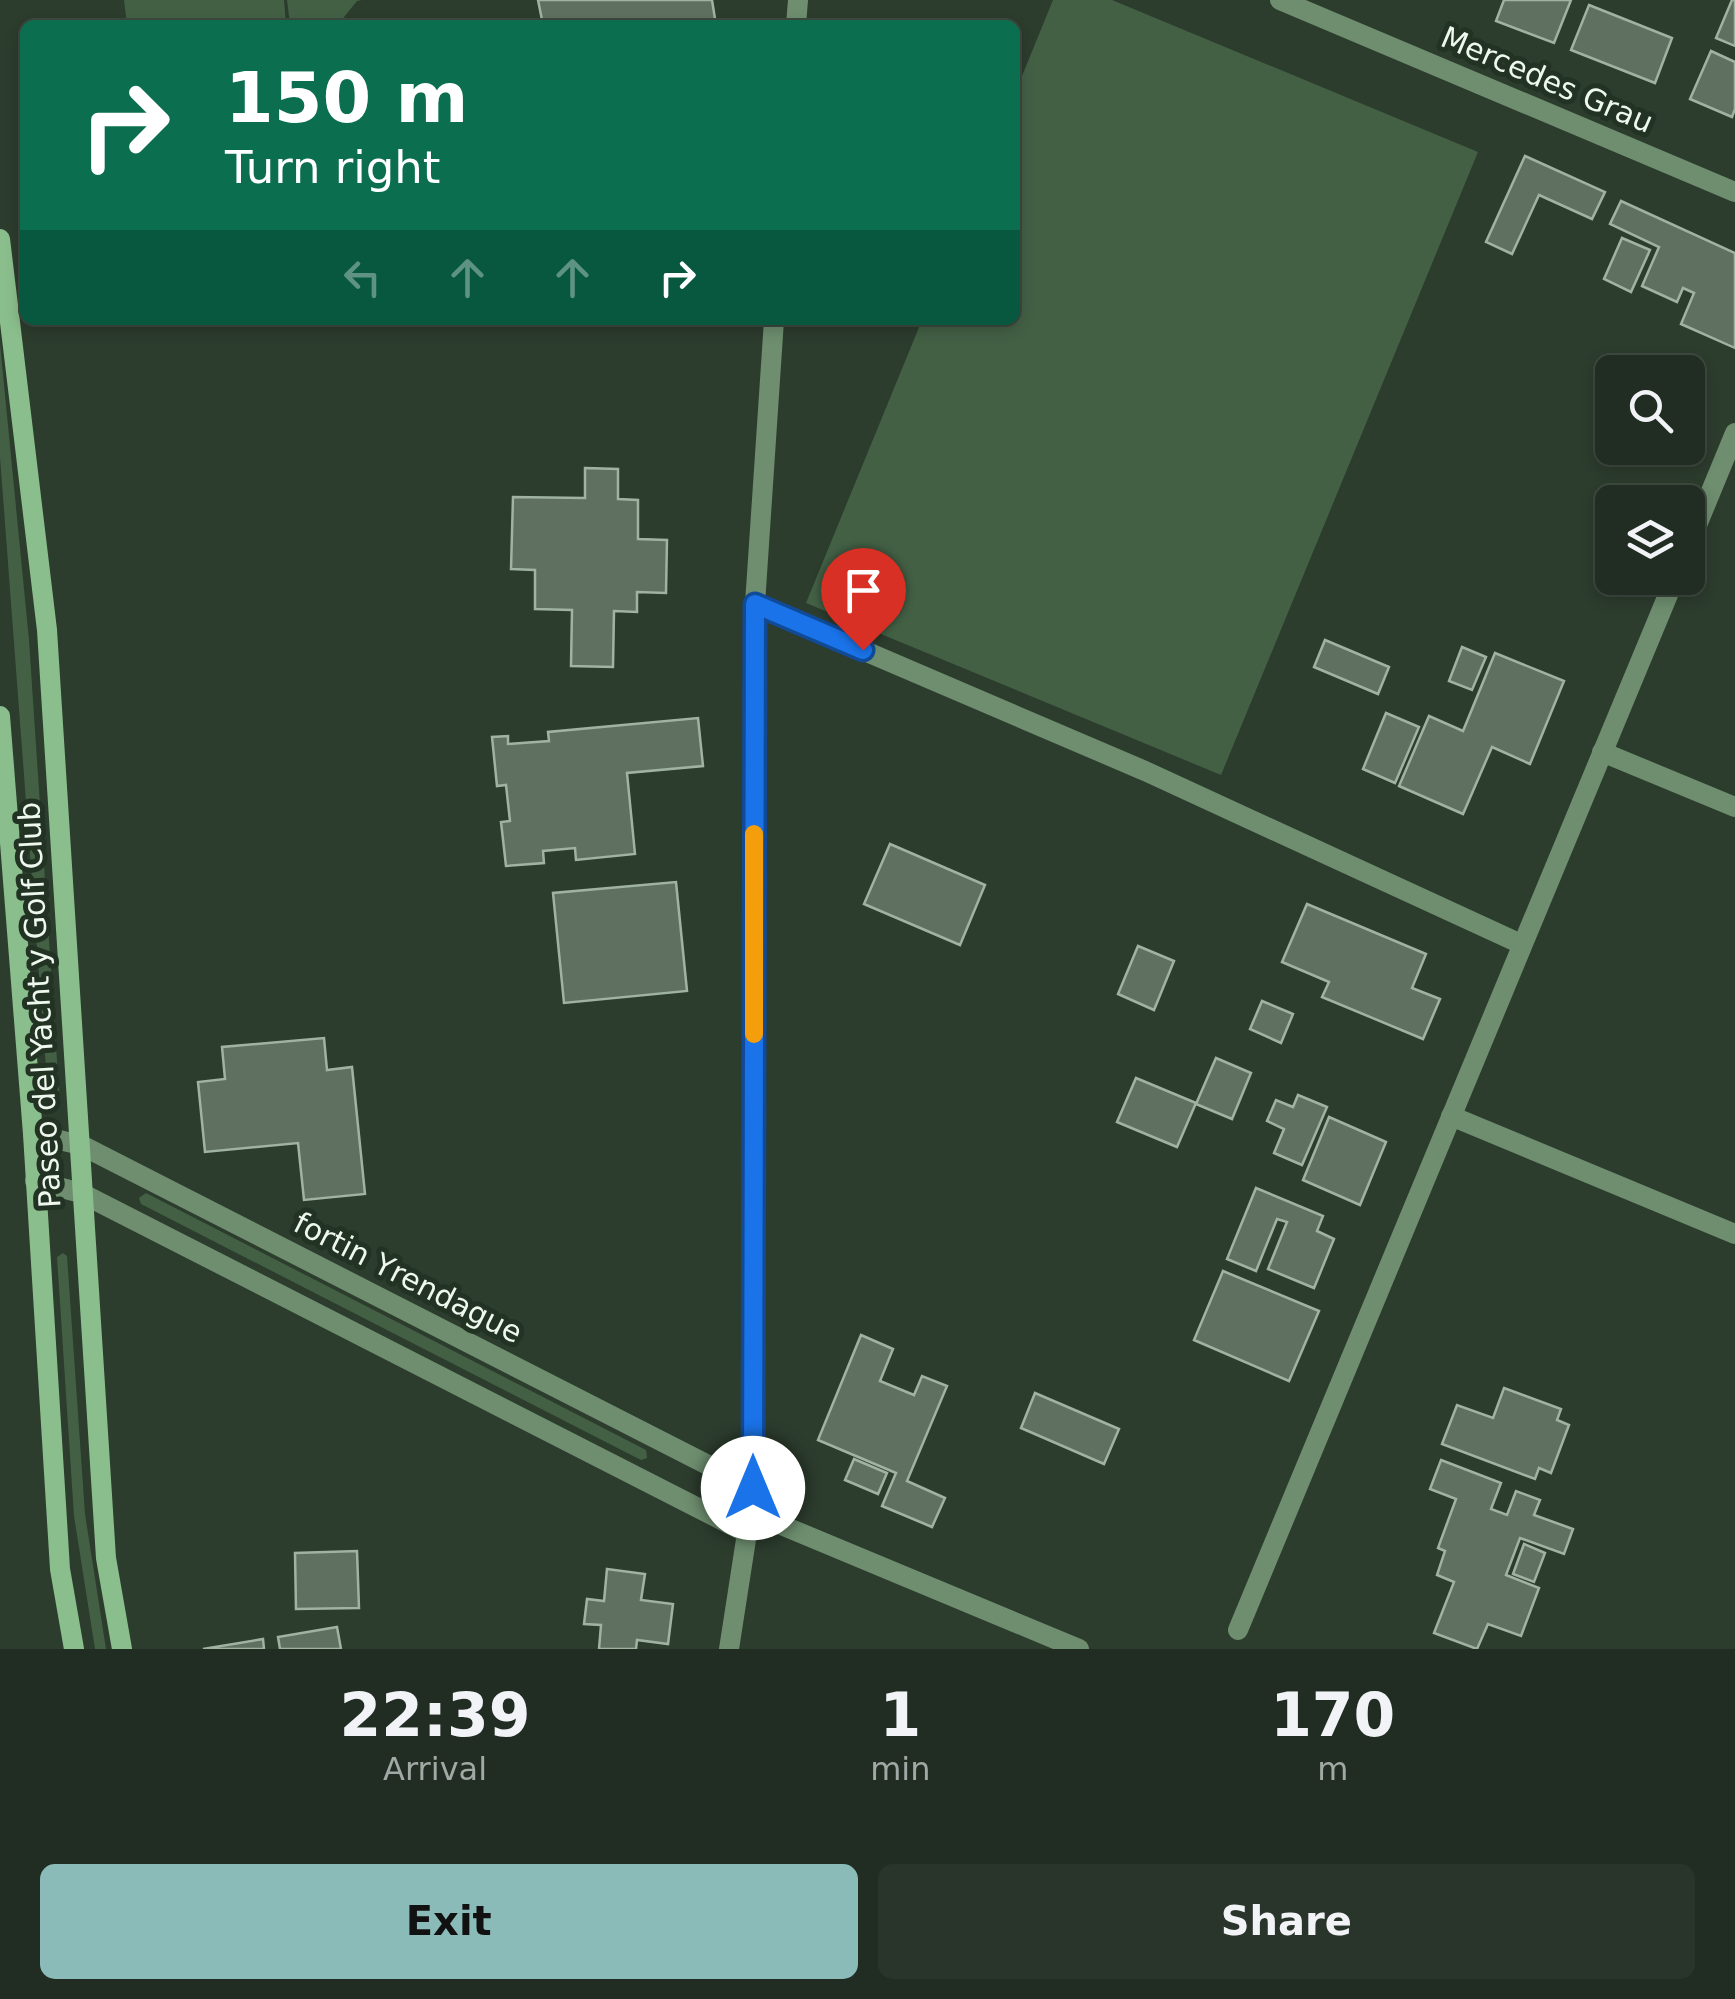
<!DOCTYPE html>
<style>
body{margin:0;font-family:"DejaVu Sans",sans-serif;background:#29352a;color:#f1f3f6;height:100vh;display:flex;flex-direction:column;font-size:38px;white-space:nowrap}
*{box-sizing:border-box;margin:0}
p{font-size:32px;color:#a2a8a5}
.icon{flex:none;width:55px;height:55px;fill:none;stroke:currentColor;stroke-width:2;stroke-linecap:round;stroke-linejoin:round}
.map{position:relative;height:1649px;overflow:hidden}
.details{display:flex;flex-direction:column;background:#212d22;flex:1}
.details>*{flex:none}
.top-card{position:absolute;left:20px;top:20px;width:1000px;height:305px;border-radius:15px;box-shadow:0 5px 15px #0003,0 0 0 2px #3e4940;background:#0b6e4f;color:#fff;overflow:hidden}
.fabs{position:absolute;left:1595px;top:355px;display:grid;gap:20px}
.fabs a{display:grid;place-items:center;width:110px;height:110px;border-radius:15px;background:#212d22;box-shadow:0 5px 15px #0003,0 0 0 2px #3e4940;font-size:50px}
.pin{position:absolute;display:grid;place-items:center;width:85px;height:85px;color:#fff;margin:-102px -42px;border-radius:50% 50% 50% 0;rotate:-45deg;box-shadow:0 0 10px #0007}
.pin .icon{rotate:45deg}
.me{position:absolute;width:110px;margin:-55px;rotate:0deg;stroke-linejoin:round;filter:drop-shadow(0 0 8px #0008)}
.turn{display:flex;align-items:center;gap:35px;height:210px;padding:0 40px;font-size:45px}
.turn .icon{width:130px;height:130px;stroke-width:2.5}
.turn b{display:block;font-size:70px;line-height:85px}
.lanes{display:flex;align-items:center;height:95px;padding:0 40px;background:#0003;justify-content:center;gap:50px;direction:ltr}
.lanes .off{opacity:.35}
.eta{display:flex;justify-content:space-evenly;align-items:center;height:170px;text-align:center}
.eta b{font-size:60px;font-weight:700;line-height:70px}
.cta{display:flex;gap:20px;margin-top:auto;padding:20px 40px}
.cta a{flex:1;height:115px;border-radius:15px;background:#8bbbb9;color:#111;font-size:40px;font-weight:700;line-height:115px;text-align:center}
.cta a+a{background:#29352a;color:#f1f3f6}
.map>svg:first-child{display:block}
.green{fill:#436045}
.building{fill:#5f7060;stroke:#a0b3a1;stroke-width:2.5}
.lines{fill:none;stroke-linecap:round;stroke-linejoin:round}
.minor{stroke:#6e8e6f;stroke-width:20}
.tertiary{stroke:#6e8e6f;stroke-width:20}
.secondary{stroke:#8bbe8d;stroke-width:20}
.route-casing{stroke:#114b97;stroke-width:25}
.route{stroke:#1a73e8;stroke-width:18}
.slow{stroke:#f59e0b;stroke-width:18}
.labels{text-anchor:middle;stroke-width:10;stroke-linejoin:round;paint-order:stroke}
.street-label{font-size:30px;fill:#eef8ee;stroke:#223223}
</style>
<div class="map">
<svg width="1735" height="1649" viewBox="0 0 1735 1649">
<rect width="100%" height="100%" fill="#2c3c2d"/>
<g class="green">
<polygon points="124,0 284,0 286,25 127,25"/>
<polygon points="287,0 362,0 357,1 340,22 290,24"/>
<polygon points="1053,0 1112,0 1478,152 1221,775 806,603 922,320 1015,320 1015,93"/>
<polygon points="0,344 29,640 60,1106 53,1110 49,1107 0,457"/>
<polygon points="146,1193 646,1450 647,1458 641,1460 141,1204 139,1198"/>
<polygon points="63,1253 67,1256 85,1514 106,1649 95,1649 74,1516 57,1257"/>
</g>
<g class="building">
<polygon points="538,0 712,0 716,25 543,25"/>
<polygon points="1504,0 1571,0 1554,43 1496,21"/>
<polygon points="1732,0 1735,0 1735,46 1716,38"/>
<polygon points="1589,5 1672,38 1655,83 1571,50"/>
<polygon points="1711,51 1735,62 1735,109 1732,117 1690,99"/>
<polygon points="1525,156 1605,192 1592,219 1539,195 1512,254 1486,242"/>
<polygon points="1621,201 1735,253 1735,348 1681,324 1694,293 1683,288 1677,302 1642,286 1659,247 1610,224"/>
<polygon points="1622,238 1650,250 1631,292 1604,279"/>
<polygon points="585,468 618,469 618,499 638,500 638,539 667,540 666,593 637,592 637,612 614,611 613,667 571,666 572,610 535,609 535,570 511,569 513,497 585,498"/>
<polygon points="1325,640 1389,667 1378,694 1314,667"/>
<polygon points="1462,647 1486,657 1472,690 1449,681"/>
<polygon points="1495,653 1564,681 1530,764 1492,747 1463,814 1399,786 1429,716 1463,731"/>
<polygon points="1386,713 1419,727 1395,783 1363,769"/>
<polygon points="698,718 703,766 627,773 635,854 576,860 575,848 543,851 544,863 506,866 501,822 510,821 506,785 497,786 492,737 508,736 508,744 549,741 548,732"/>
<polygon points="890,844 985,885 960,945 864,904"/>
<polygon points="676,882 687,991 564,1003 553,893"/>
<polygon points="1307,904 1426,954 1412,988 1440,999 1423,1039 1322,997 1329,982 1282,962"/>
<polygon points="1138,946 1174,961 1154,1010 1118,994"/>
<polygon points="1262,1001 1293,1014 1281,1043 1250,1029"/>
<polygon points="324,1038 327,1070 352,1067 365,1194 304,1200 298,1143 205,1152 198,1082 225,1079 222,1047"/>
<polygon points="1216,1058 1251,1073 1232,1119 1196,1104"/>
<polygon points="1136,1078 1196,1103 1177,1147 1117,1122"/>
<polygon points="1298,1095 1327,1107 1302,1165 1274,1153 1284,1129 1267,1121 1276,1100 1293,1107"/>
<polygon points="1329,1117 1386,1142 1360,1205 1303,1180"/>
<polygon points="1256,1188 1323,1216 1317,1231 1334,1239 1314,1288 1268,1269 1287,1222 1277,1219 1256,1271 1227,1259"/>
<polygon points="1223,1271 1319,1311 1289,1381 1194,1340"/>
<polygon points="861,1335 893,1349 880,1381 914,1395 922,1376 947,1386 907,1481 945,1498 932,1527 882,1506 896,1473 818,1440"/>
<polygon points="1504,1388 1561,1409 1557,1420 1569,1425 1551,1473 1539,1468 1535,1479 1442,1444 1457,1405 1493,1418"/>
<polygon points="1035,1393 1119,1429 1104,1464 1021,1428"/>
<polygon points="854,1459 887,1473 878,1494 845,1480"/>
<polygon points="1441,1460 1501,1483 1491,1509 1507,1515 1516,1491 1540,1500 1534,1515 1573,1529 1564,1554 1520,1538 1506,1575 1539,1588 1521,1636 1488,1624 1477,1649 1434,1633 1454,1582 1437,1575 1445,1551 1438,1548 1456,1499 1430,1489"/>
<polygon points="1524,1544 1545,1553 1534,1582 1513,1574"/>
<polygon points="357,1551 359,1608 296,1609 295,1553"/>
<polygon points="607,1569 645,1574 641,1600 673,1604 668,1644 637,1640 636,1649 599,1649 601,1625 584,1624 587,1599 604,1601"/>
<polygon points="337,1627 341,1649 280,1649 278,1637"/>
<polygon points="263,1639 264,1649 203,1649"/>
</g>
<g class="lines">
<g class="minor">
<polyline points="1280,0 1735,192"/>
<polyline points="1688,547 1735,433"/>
<polyline points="755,604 1145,771 1521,944"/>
<polyline points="1602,752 1735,807"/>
<polyline points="1451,1116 1735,1234"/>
<polyline points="750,1512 1079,1649"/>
<polyline points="1238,1630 1675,578"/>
<polyline points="729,1649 747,1533"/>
</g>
<g class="tertiary">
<polyline points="796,25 798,0"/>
<polyline points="33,1134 81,1145 753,1488"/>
<polyline points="35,1181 81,1193 747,1533 753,1488 755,604 774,320"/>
</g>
<g class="secondary">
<polyline points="0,239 47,630 106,1558 122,1649"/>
<polyline points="0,716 33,1134 60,1569 74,1649"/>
</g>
</g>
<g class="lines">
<defs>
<polyline id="route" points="753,1488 755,604 863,650"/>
</defs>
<use href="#route" class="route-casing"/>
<use href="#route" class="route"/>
<polyline class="slow" points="754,1034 754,834"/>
</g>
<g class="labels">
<g class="street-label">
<text transform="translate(1547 80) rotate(23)" y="10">Mercedes Grau</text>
<text transform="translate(40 1005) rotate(-93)" y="10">Paseo del Yacht y Golf Club</text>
<text transform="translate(408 1278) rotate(27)" y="10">fortin Yrendague</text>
</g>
</g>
</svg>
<div class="fabs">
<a><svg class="icon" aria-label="search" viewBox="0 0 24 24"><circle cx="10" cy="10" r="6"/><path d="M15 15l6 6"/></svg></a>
<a><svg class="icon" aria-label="layers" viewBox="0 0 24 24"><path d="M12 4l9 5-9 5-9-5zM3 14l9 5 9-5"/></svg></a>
</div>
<div class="pin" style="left:863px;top:650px;background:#d93025"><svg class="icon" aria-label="arrive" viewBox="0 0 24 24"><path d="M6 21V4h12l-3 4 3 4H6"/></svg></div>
<svg class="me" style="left:753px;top:1488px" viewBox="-20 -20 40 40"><circle r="19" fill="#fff"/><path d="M0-13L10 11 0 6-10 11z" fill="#1a73e8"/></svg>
<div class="top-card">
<div class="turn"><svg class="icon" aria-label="right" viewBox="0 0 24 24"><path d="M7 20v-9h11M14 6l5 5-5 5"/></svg><div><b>150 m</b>Turn right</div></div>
<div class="lanes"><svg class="icon off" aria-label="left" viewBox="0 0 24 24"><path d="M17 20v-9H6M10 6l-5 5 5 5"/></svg><svg class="icon off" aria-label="ahead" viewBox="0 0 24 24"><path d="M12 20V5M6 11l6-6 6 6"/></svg><svg class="icon off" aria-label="ahead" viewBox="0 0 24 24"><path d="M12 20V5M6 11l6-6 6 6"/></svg><svg class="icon" aria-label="right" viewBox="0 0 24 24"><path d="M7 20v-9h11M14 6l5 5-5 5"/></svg></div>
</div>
</div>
<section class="details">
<div class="eta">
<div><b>22:39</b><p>Arrival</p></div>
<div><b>1</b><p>min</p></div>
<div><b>170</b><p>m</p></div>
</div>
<div class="cta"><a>Exit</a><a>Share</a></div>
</section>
